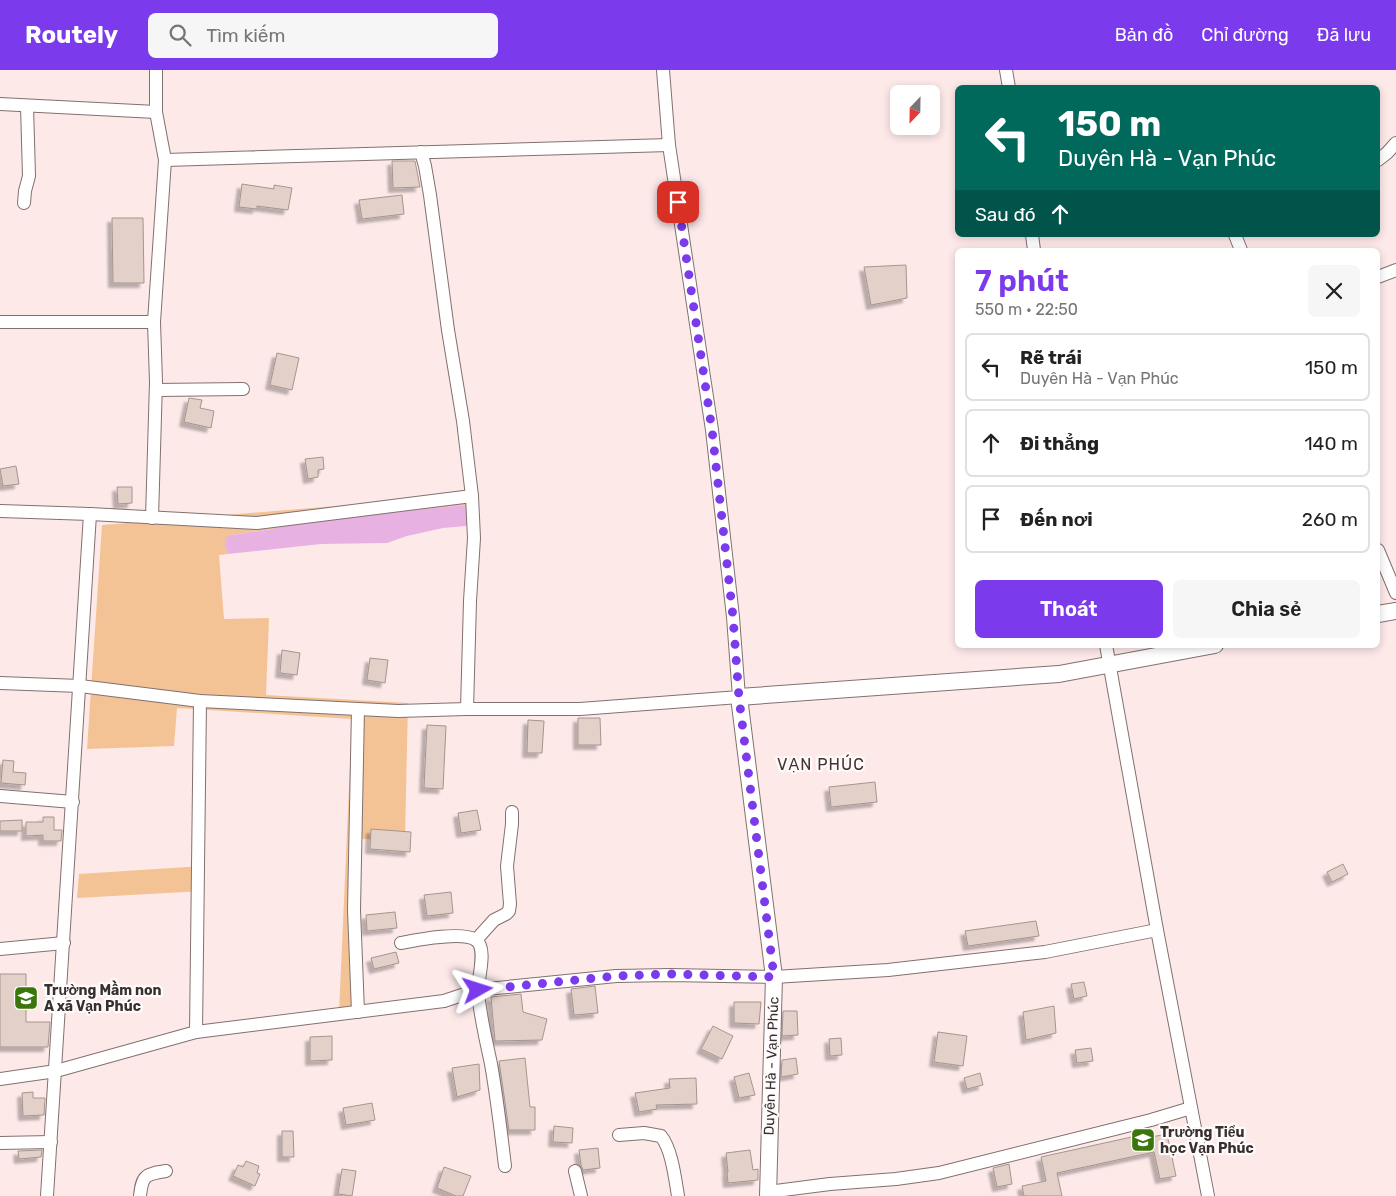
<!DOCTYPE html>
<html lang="vi">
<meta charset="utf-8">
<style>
body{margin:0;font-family:Rubik,sans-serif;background:#f6f6f6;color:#222;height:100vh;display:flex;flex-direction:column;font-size:19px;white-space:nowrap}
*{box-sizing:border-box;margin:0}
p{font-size:16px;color:#767676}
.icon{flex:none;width:28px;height:28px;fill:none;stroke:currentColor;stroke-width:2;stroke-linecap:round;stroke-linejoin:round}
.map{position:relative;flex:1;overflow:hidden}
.sheet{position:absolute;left:955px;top:178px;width:425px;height:400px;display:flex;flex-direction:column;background:#fff;border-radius:8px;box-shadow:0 2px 8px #0003}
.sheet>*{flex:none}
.banner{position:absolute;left:955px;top:15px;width:425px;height:152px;border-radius:8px;box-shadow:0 2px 8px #0003;background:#00695c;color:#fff;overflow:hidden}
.needle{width:32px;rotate:202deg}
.tools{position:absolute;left:890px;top:15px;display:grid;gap:10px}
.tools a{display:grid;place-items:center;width:50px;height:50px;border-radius:8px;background:#fff;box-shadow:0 2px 8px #0003;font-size:25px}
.pin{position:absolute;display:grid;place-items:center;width:42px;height:42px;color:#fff;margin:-21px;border-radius:10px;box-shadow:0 2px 8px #0006}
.me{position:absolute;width:55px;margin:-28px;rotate:84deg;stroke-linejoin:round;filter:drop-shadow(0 0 4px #0008)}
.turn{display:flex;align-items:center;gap:18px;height:105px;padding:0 20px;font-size:22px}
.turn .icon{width:65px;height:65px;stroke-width:2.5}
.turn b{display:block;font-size:35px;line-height:42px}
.then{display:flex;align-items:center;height:48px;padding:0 20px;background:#0003;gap:10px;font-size:19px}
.round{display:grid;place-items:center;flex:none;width:52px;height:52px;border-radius:8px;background:#f6f6f6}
.head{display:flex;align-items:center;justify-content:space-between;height:85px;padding:0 20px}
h1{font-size:30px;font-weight:600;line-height:38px;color:#7c3aed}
.cta{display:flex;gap:10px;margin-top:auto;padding:10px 20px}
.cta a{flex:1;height:58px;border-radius:8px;background:#7c3aed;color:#fff;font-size:20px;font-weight:600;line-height:58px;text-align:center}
.cta a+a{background:#f6f6f6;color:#222}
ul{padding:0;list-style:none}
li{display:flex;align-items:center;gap:15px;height:68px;margin:0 10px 8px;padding:0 10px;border:2px solid #e0e0e0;border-radius:8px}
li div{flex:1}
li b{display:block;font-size:19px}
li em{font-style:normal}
header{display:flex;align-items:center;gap:30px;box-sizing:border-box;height:70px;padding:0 25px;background:#7c3aed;color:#fff}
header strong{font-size:24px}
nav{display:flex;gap:28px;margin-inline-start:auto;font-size:18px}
.search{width:350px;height:45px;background:#f6f6f6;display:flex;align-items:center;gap:12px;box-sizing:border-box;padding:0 18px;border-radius:8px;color:#767676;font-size:19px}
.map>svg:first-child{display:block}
.green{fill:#f4c395}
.water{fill:#e7b2e2}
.building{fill:#e3d0c9;stroke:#a6948e;filter:url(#shadow)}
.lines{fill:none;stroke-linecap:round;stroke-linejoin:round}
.minor-casing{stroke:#827070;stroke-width:14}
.tertiary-casing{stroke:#827070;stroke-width:18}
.minor{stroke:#fff;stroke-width:12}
.tertiary{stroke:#fff;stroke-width:16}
.route{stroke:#7c3aed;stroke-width:9;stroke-dasharray:0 16.2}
.labels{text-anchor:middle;stroke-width:4.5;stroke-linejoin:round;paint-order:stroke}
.poi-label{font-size:14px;font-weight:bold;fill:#383030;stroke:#fffbfb;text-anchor:start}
.street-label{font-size:14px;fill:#383030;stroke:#fffbfb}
.quarter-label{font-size:16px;letter-spacing:1px;fill:#423232;stroke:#fffbfb}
</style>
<header>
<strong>Routely</strong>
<div class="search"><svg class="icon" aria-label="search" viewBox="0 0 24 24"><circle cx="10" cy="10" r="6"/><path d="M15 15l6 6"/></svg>Tìm kiếm</div>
<nav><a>Bản đồ</a><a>Chỉ đường</a><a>Đã lưu</a></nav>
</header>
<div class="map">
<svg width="1396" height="1126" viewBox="0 0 1396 1126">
<defs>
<filter id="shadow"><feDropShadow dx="-4.5" dy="4.5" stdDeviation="1" flood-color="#0004"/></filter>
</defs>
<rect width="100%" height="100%" fill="#fee9e9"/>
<g class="green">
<polygon points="471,425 467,435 311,449 272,459 231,465 226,479 228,484 219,485 224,549 269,548 266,625 408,633 405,769 360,769 352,941 339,943 352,649 177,638 174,676 87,679 102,455"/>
<polygon points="202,796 203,821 77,828 79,804"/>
</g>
<polygon class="water" points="467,435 468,453 466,456 443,458 407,466 387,473 321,474 228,484 226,479 225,468 231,465 272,459 311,449"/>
<g class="building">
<polygon points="392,91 415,91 420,117 393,118"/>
<polygon points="242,114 274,119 274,115 292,118 288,140 257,136 257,139 239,137"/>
<polygon points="402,125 404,144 362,149 359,130"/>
<polygon points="112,148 143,148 144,213 113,213"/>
<polygon points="906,195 907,228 871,235 864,197"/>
<polygon points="277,283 299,288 292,320 270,315"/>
<polygon points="189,328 202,330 200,338 214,341 211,358 184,352"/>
<polygon points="323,387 324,399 318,400 318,407 308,409 305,389"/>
<polygon points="16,396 19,414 3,416 0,399"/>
<polygon points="117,417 132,417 132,433 118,434"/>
<polygon points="282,580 300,583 297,605 280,603"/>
<polygon points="370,588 388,590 385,613 367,610"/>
<polygon points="578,648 600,648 601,675 578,675"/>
<polygon points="528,650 544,651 542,683 527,683"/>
<polygon points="427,655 446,656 443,719 424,718"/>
<polygon points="3,690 14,691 13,702 26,703 25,715 1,713"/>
<polygon points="875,712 877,732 831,737 829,717"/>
<polygon points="477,740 481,760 461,763 458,743"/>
<polygon points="43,747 54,747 54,760 62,760 61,771 43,771 43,765 26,766 26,752 43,752"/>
<polygon points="22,750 22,761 0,761 0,751"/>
<polygon points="371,759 411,762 410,782 370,779"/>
<polygon points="1343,794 1348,804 1332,812 1327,802"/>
<polygon points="451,822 453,843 427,846 424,825"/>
<polygon points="395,842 397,858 367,861 366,845"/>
<polygon points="1036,851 1039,866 968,876 965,861"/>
<polygon points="396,882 399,893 374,899 371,888"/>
<polygon points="0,904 26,904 26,952 50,952 48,977 0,977"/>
<polygon points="1084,912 1087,926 1074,929 1071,914"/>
<polygon points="595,916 598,943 574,945 571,919"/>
<polygon points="521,924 523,942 547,949 542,970 495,971 491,927"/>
<polygon points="734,932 761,932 759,954 734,953"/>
<polygon points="1054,936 1056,963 1026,970 1023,942"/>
<polygon points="783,941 797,941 798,965 782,966"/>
<polygon points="713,956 733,966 722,989 701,979"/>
<polygon points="938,962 967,966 963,996 934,992"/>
<polygon points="332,966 332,990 310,991 310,967"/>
<polygon points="841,968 842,985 830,986 829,969"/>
<polygon points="1091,978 1093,991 1077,993 1075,980"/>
<polygon points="525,988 530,1037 535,1037 535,1060 509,1060 499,991"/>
<polygon points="796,988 798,1004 781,1007 782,990"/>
<polygon points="479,994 480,1020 457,1027 452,998"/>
<polygon points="749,1003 755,1025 739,1028 734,1007"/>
<polygon points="980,1003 983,1015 967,1019 964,1008"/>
<polygon points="696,1008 697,1034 656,1035 657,1039 639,1042 635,1023 670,1018 669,1009"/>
<polygon points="33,1022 33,1028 45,1028 44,1045 23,1046 22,1023"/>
<polygon points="372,1033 375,1050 346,1055 343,1038"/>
<polygon points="554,1056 573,1058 572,1073 553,1072"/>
<polygon points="282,1061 293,1061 294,1087 282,1087"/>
<polygon points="1145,1064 1146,1068 1167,1064 1176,1106 1160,1109 1154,1082 1057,1103 1062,1126 1024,1126 1022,1116 1046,1111 1041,1087"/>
<polygon points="598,1078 600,1098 583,1100 581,1095 579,1080"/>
<polygon points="42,1080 41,1087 19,1089 18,1081"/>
<polygon points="750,1080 753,1100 758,1099 758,1110 728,1113 727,1102 728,1102 726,1083"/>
<polygon points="246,1091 259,1096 257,1103 260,1104 255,1116 233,1106 238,1095 243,1097"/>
<polygon points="1009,1094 1012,1114 997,1117 993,1098"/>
<polygon points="444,1097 471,1106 463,1126 456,1126 437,1118"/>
<polygon points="342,1099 356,1101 352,1126 338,1124"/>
</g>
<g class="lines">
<defs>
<g id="minor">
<polyline points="1006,0 1009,18"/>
<polyline points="0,34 156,42"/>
<polyline points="421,82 425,96 430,125 448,260 463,351 472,426 474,468 470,531 467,639"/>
<polyline points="165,90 669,75"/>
<polyline points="1378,90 1387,83 1396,73"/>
<polyline points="24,133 25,121 29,106 27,36"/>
<polyline points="1032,165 1034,180"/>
<polyline points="1235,165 1241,180"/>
<polyline points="1378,207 1396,200"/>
<polyline points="0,252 154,252"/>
<polyline points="156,320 243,319"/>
<polyline points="0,441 90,444 257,453 472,426"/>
<polyline points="152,448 156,312 154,252 165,90 156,42 156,0"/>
<polyline points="1378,480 1396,523"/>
<polyline points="1106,575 1157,860 1208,1126"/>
<polyline points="0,613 80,616 200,631 398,641 467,639 580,639 739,627 733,547 712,360 669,75 663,0"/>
<polyline points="0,726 73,732"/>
<polyline points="476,870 494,850 506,844 509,841 510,834 507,796 512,754 512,742"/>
<path d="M401 873C417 870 462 861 476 870 488 879 477 910 478 922 480 946 486 970 491 994 497 1028 501 1062 505 1096"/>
<polyline points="0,879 64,873"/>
<polyline points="358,942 354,840 358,639"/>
<polyline points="196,962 200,631"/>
<polyline points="0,1009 56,1001 196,962 444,931 477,920 616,906 670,905 774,907 888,900 1045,882 1157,860"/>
<path d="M619 1065 644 1063 661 1066C672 1080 675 1108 678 1126"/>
<polyline points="0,1073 51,1072"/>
<polyline points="575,1101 581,1126"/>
<polyline points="768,1122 830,1114 896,1109 939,1103 1151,1050 1191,1038"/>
<polyline points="47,1126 90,444"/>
<path d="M140 1126C142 1105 146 1104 166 1101"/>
</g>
<g id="tertiary">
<polyline points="1378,544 1396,541"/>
<polyline points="768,1126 774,907 739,627 1059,604 1215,575"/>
</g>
</defs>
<use href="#minor" class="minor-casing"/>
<use href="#tertiary" class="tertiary-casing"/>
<use href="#minor" class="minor"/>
<use href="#tertiary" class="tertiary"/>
</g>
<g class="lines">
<polyline class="route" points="478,920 616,906 670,904 774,907 739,628 733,547 712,360 678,132"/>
</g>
<defs>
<symbol id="school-square" viewBox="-11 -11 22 22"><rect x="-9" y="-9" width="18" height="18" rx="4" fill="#3b760c" stroke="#fffbfb"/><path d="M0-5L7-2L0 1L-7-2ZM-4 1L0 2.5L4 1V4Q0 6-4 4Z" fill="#fff"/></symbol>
</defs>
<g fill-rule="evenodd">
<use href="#school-square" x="12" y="914" width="28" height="28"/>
<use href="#school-square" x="1129" y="1056" width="28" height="28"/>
</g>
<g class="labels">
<g class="poi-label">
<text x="44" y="925">Trường Mầm non<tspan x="44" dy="16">A xã Vạn Phúc</tspan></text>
<text x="1160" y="1067">Trường Tiểu<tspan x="1160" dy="16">học Vạn Phúc</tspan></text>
</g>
<g class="street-label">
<text transform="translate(771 996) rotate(-88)" y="5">Duyên Hà - Vạn Phúc</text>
</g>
<g class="quarter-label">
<text x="821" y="700">VẠN PHÚC</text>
</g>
</g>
</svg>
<div class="tools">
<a><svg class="needle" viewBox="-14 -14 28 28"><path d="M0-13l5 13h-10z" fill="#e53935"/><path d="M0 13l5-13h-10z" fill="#767676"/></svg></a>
</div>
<div class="pin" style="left:678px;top:132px;background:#d93025"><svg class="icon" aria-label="arrive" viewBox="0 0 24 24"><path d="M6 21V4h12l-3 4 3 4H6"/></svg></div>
<svg class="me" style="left:478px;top:920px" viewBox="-20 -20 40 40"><path d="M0-17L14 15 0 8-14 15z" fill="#7c3aed" stroke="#fff" stroke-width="4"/></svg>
<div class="banner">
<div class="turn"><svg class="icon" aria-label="left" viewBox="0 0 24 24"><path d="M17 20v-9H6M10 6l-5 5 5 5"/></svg><div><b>150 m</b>Duyên Hà - Vạn Phúc</div></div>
<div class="then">Sau đó<svg class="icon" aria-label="ahead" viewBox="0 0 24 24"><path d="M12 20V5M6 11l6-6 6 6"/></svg></div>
</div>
<section class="sheet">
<div class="head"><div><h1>7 phút</h1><p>550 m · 22:50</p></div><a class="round"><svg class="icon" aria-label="close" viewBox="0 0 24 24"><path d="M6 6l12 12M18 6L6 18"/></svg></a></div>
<ul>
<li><svg class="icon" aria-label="left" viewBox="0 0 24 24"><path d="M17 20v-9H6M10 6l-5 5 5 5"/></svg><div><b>Rẽ trái</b><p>Duyên Hà - Vạn Phúc</p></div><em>150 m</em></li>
<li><svg class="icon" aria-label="ahead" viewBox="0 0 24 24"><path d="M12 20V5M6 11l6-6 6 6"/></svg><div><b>Đi thẳng</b></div><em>140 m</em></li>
<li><svg class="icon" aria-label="arrive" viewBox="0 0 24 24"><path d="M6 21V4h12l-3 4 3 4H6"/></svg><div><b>Đến nơi</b></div><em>260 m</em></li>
</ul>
<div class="cta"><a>Thoát</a><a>Chia sẻ</a></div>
</section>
</div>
